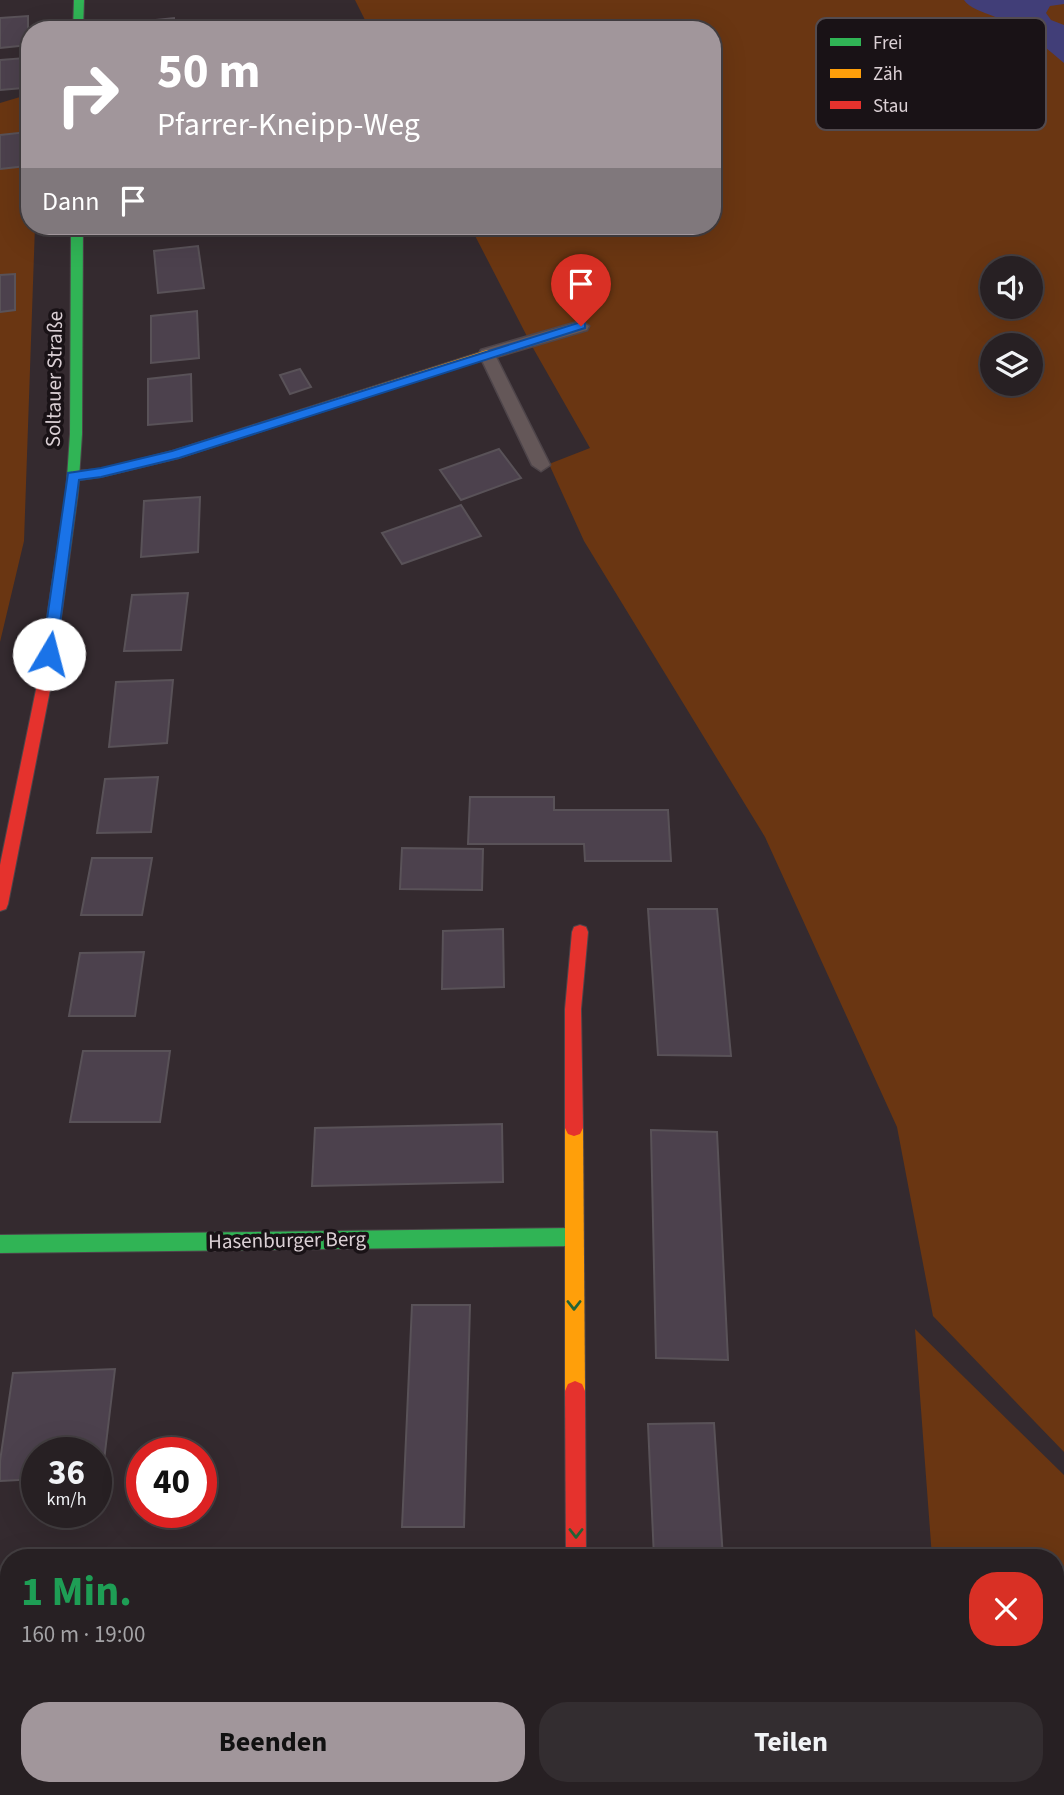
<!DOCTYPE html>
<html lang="de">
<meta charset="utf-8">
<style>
body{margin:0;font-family:"Source Sans 3",sans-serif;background:#332d30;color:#f1f3f6;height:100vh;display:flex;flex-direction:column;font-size:26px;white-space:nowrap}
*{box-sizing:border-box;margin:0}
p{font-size:23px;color:#a4a3a6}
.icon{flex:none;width:38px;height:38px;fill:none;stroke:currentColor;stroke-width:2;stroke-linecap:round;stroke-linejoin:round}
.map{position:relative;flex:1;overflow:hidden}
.panel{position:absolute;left:0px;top:1549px;width:1064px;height:247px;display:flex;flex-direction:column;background:#272023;border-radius:28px 28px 0 0;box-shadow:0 7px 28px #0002,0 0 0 2px #433e41}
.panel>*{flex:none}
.hud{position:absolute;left:21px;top:21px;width:700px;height:214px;border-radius:28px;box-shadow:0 7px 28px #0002,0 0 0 2px #433e41;background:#a1969b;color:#fff;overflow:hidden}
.tools{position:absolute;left:980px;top:256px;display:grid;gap:14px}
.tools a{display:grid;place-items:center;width:63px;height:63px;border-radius:50%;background:#272023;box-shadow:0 7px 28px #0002,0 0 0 2px #433e41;font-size:35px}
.speed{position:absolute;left:21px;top:1437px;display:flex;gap:14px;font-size:35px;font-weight:700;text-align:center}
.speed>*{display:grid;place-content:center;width:91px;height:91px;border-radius:50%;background:#272023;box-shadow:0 7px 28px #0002,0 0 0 2px #433e41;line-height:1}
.speed small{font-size:18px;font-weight:400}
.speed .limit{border:10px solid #d22;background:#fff;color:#111}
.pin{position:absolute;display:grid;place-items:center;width:60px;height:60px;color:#fff;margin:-72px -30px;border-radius:50% 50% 50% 0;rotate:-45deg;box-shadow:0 0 7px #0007}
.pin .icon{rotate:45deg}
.me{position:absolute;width:77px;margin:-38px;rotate:8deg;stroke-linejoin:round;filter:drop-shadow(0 0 5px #0008)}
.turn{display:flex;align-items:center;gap:24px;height:147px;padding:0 21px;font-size:32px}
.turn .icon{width:91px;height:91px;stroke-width:2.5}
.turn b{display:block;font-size:49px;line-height:60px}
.then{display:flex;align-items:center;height:66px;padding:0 21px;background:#0003;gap:14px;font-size:26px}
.round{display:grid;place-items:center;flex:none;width:74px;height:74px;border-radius:28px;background:#332d30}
.summary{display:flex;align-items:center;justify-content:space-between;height:119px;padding:0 21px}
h1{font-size:42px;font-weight:700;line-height:52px;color:#1e9e55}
.button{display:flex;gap:14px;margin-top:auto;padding:14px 21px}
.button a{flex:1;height:80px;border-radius:28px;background:#a1969b;color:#111;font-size:28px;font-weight:700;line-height:80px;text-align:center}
.button a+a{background:#332d30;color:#f1f3f6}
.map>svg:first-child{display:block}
.green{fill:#6a3612;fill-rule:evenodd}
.water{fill:#413e78}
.building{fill:#4c414d;stroke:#595258;stroke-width:2}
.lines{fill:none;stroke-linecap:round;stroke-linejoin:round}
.lane-casing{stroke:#4e454a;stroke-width:3}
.street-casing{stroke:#4e454a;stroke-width:3}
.fast-casing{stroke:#4e454a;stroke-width:2}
.slow-casing{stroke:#4e454a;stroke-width:2}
.jam-casing{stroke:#4e454a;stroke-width:2}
.lane{fill:#645758;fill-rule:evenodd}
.street{fill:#645758;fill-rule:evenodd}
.fast{fill:#30b455;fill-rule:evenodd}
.slow{fill:#ff9f0a;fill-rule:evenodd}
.jam{fill:#e5322d;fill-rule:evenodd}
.oneway{stroke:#246336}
.route{fill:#1a73e8;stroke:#114b97;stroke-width:2}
.labels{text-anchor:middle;stroke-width:7;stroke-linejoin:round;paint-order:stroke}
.street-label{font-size:21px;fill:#dbd0d5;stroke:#191216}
.key{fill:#191216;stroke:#534b4f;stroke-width:2}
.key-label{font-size:19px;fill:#dbd0d5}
</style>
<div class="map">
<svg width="1064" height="1795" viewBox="0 0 1064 1795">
<rect width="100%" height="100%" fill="#342a2f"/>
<g class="green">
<path d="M355 0H1064V1452L933 1316 897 1127 765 837 584 541 549 464 590 448 533 348 470 226H712V30H370ZM992 268H1031V306H992ZM992 345H1031V383H992Z"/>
<polygon points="30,94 30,226 35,226 24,541 0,642 0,103"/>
<polygon points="915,1329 1064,1475 1064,1795 950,1795 950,1787 1055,1787 1055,1558 932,1557"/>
</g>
<path class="water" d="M964 0H1064V4L1050 6 1046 13 1051 20 1064 25V63C1044 45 1018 26 993 16 983 12 969 8 964 0Z"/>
<g class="building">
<polygon points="28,16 28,45 0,48 0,18"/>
<polygon points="174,18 175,30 138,30 137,22"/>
<polygon points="25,58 23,88 0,90 0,60"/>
<polygon points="27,132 26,166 0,169 0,135"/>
<polygon points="198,246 204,288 158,293 154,251"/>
<polygon points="15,274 15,310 0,312 0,275"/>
<polygon points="197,311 199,358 151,363 151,316"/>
<polygon points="300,369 311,387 290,394 280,375"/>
<polygon points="191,374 192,421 148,425 148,379"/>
<polygon points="499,449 521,478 461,500 440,470"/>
<polygon points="200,497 198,552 141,557 144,501"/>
<polygon points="461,505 481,536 402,564 382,533"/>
<polygon points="188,593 181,650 124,651 132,595"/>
<polygon points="173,680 167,743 109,747 116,682"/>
<polygon points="158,777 151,832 97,833 105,779"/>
<polygon points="470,797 554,797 554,810 668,810 671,861 585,861 584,844 468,844"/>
<polygon points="402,848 483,849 482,890 400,889"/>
<polygon points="92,858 152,858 142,915 81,915"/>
<polygon points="648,909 717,909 731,1056 658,1055"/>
<polygon points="503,929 504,987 442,989 443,931"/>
<polygon points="144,952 135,1016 69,1016 80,953"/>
<polygon points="83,1051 170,1051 160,1122 70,1122"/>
<polygon points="502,1124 503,1182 312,1186 315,1128"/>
<polygon points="651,1130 717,1132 728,1360 656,1358"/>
<polygon points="412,1305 470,1305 464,1527 402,1527"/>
<polygon points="115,1369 102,1477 96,1477 96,1452 37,1452 37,1479 0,1481 0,1461 13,1373"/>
<polygon points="714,1423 723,1558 654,1558 648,1424"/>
<rect x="0" y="1595" width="9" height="99"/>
<polygon points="422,1787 495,1787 495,1795 421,1795"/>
</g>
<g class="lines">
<defs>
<polygon id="lane" points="581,321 589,326 587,330 496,357 550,465 541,471 532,465 479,354 481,350"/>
<rect id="street" x="551" y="1787" width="54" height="8"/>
<g id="fast">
<polygon points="74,0 84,0 83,30 73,30"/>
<polygon points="71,226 83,226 82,434 78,493 64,597 57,602 50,597 66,493 70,434"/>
<polygon points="574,1228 580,1231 583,1237 580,1243 574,1246 0,1253 0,1235"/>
</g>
<g id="slow">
<polygon points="487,350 491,351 491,357 179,458 101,477 73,481 67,476 73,471 101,469 172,451"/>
<polygon points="574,1120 580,1122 583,1128 585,1391 582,1398 575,1401 568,1398 565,1391 565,1128 568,1122"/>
</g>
<g id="jam">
<polygon points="57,592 64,597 52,680 8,904 6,909 0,911 0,865 38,680 50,597"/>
<polygon points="580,925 586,927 588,932 581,1009 583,1128 580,1134 574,1136 568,1134 565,1128 565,1009 572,932 574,927"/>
<polygon points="575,1381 582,1384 585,1391 586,1558 566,1558 565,1391 568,1384"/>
</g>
</defs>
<use href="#lane" class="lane-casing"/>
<use href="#street" class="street-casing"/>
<use href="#fast" class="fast-casing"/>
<use href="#slow" class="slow-casing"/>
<use href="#jam" class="jam-casing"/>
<use href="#lane" class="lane"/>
<use href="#street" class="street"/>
<use href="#fast" class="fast"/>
<use href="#slow" class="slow"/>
<use href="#jam" class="jam"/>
</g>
<defs><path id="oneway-chevron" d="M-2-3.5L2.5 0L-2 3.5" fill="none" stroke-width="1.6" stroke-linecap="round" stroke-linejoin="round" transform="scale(1.75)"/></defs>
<g class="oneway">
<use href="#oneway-chevron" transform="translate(574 1305) rotate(90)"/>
<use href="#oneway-chevron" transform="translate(576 1533) rotate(90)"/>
</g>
<polygon class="route" points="581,322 585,323 585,328 179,458 101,477 79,480 56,654 54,657 44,657 42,654 68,473 101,468 172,451"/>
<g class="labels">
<g class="street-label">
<text transform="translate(54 379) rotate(-89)" y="7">Soltauer Straße</text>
<text transform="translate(287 1240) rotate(-1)" y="7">Hasenburger Berg</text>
</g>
</g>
<rect x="816" y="18" width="230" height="112" rx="10" class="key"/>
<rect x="830" y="38" width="31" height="8" fill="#30b455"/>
<rect x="830" y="69" width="31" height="9" fill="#ff9f0a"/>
<rect x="830" y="101" width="31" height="8" fill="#e5322d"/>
<g class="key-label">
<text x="873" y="49">Frei</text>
<text x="873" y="80">Zäh</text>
<text x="873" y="112">Stau</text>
</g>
</svg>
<div class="tools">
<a><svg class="icon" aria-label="sound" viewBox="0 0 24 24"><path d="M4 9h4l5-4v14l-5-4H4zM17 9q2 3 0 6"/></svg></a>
<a><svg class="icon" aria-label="layers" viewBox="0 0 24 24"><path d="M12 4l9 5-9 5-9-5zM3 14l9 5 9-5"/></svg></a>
</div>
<div class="speed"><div>36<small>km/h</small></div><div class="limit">40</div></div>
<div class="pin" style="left:581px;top:326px;background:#d93025"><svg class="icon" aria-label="arrive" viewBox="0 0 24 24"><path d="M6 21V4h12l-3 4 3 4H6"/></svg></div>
<svg class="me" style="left:49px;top:654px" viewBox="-20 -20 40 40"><circle r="19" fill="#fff"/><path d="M0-13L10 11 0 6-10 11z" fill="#1a73e8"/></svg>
<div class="hud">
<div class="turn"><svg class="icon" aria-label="right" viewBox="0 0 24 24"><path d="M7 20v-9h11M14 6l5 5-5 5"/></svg><div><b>50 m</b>Pfarrer-Kneipp-Weg</div></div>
<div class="then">Dann<svg class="icon" aria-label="arrive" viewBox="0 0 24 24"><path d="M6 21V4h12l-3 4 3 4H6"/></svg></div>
</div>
<section class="panel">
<div class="summary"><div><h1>1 Min.</h1><p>160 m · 19:00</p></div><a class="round" style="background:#d93025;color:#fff"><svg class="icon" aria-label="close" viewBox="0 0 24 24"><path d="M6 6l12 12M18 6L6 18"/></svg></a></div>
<div class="button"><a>Beenden</a><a>Teilen</a></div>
</section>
</div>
